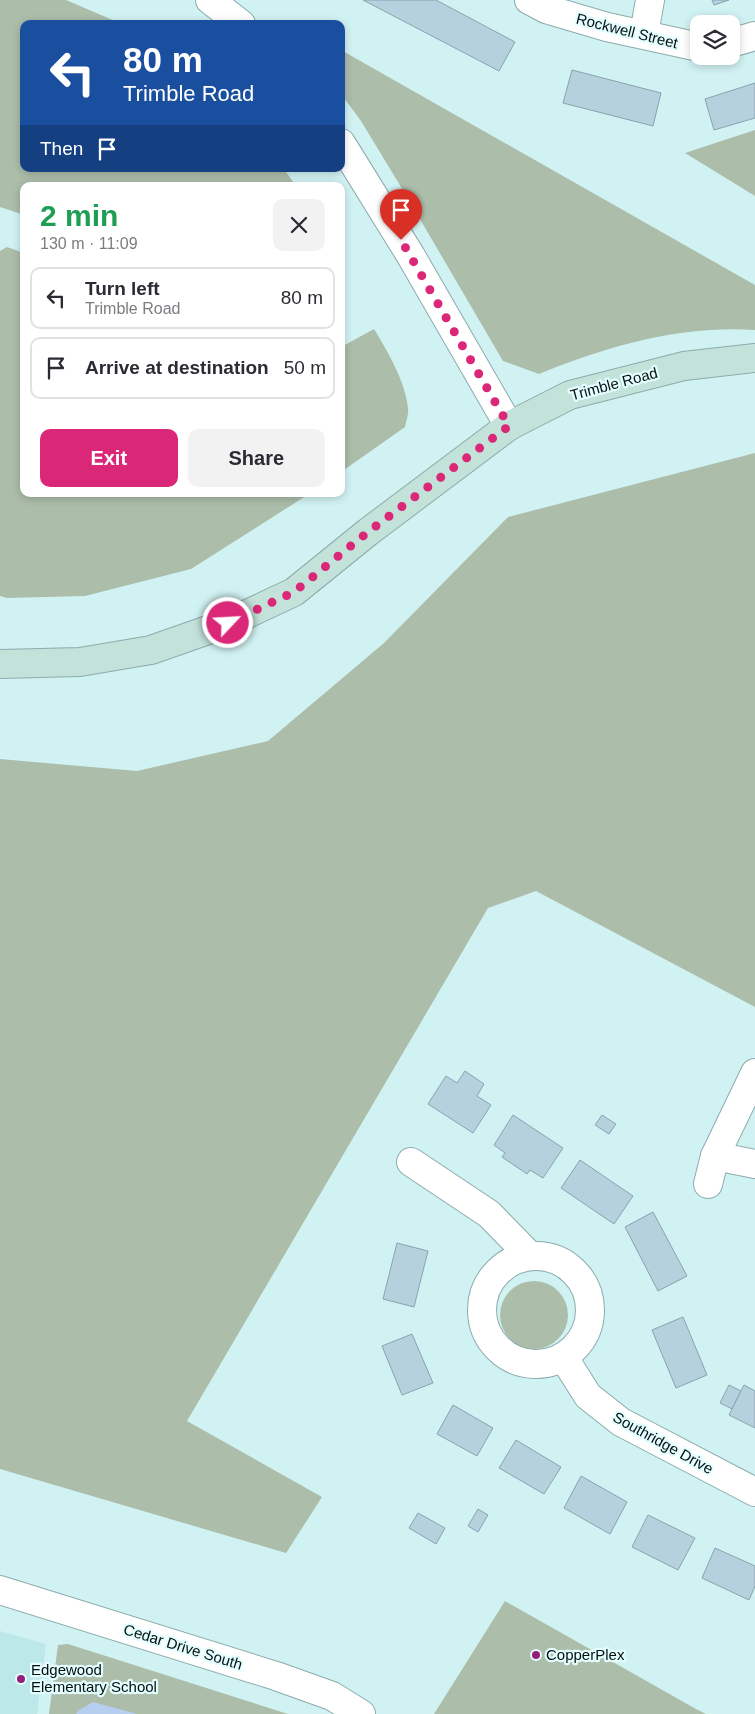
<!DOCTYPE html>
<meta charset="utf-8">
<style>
body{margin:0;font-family:Helvetica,sans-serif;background:#f2f2f3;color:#2b2b33;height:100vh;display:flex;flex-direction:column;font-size:19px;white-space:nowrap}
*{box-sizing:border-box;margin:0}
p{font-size:16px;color:#7c7c81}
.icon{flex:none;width:28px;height:28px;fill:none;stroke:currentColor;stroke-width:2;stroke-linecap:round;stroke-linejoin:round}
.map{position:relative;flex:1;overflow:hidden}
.details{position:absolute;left:20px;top:182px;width:325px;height:315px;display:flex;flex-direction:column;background:#fff;border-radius:10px;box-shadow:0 2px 8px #0003}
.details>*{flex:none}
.banner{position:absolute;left:20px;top:20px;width:325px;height:152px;border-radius:10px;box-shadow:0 2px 8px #0003;background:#1a4fa0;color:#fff;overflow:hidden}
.buttons{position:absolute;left:690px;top:15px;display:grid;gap:10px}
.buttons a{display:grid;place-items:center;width:50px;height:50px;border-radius:10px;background:#fff;box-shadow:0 2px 8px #0003;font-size:25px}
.pin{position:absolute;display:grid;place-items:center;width:42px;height:42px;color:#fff;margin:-51px -21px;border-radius:50% 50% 50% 0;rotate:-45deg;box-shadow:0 0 5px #0007}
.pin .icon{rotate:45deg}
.me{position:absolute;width:55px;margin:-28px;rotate:65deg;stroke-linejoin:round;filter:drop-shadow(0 0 4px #0008)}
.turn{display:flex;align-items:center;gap:18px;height:105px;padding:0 20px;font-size:22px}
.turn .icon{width:65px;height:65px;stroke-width:2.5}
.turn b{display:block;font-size:35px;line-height:42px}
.then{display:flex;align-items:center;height:48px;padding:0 20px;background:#0003;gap:10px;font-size:19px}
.round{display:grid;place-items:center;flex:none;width:52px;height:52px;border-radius:10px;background:#f2f2f3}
.head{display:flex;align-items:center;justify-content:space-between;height:85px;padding:0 20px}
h1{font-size:30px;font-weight:800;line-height:38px;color:#1e9e55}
.action{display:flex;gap:10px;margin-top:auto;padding:10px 20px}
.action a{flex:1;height:58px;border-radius:10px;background:#db2777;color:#fff;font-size:20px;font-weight:800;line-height:58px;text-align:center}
.action a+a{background:#f2f2f3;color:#2b2b33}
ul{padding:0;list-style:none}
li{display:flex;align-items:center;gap:15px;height:62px;margin:0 10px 8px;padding:0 10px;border:2px solid #e1e1e2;border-radius:10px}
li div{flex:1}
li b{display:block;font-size:19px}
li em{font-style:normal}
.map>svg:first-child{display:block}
.built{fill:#bce8e9}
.green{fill:#acbdaa}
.water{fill:#b6cff0}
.building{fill:#b5d1de;stroke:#88a3af}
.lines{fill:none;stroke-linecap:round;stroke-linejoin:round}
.street-casing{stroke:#8cabac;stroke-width:30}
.secondary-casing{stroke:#8cabac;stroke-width:30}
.street{stroke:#fff;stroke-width:28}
.secondary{stroke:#c3e2d9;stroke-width:28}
.route{stroke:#db2777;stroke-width:9;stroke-dasharray:0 16.2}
.poi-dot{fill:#951f7c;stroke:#e4feff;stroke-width:2}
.labels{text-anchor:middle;stroke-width:4.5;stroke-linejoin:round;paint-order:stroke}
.street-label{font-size:15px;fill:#051010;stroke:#e4feff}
.poi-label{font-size:15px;fill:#051010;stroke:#e4feff;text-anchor:start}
</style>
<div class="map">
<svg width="755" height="1714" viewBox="0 0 755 1714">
<rect width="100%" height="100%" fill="#d1f2f3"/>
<polygon class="built" points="0,1631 46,1644 37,1714 0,1714"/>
<g class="green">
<polygon points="0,0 66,0 122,24 24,24 24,169 284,169 296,186 24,186 24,215 0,207"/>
<path d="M341 50 755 285V330C680 325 608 346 539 374L503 361 407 197 361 121 341 94Z"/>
<polygon points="755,130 755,196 685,153"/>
<polygon points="7,247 24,253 24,494 309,494 191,569 85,596 7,598 0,596 0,251"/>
<path d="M374 329C387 350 406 383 408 408 409 414 406 421 405 427L341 472V347Z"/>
<polygon points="755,453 755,1007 536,891 488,908 187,1421 322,1497 286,1553 0,1469 0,759 137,771 268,741 384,643 508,517"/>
<circle cx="534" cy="1315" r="34"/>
<polygon points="505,1601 696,1709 706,1714 434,1714"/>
<polygon points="68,1644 288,1714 49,1714 58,1645"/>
</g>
<polygon class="water" points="93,1702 137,1714 76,1714 79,1710"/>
<g class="building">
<polygon points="363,0 436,0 515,42 499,71"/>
<polygon points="712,0 729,0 714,5"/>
<polygon points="572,70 661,93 653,126 563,103"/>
<polygon points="755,83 755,118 714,130 705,99"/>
<polygon points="465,1071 484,1084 477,1096 491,1105 473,1133 428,1104 446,1076 457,1083"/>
<polygon points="513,1115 563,1148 543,1178 530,1170 527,1174 502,1157 505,1153 494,1145"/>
<polygon points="602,1115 616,1124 609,1134 595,1125"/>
<polygon points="580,1160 633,1196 614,1224 561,1188"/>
<polygon points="653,1212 687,1276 658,1291 625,1227"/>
<polygon points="397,1243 428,1251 414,1307 383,1299"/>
<polygon points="683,1317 707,1375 676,1388 652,1330"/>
<polygon points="412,1334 433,1383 402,1395 382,1346"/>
<polygon points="729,1385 741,1391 732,1409 720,1403"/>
<polygon points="744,1385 755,1391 755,1428 729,1415"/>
<polygon points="453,1405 493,1428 477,1456 437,1434"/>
<polygon points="516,1440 561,1467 544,1494 499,1468"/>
<polygon points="581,1476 627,1502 610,1534 564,1508"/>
<polygon points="478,1509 488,1515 478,1532 468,1526"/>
<polygon points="418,1513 445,1528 436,1544 409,1528"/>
<polygon points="648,1515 695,1538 678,1570 632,1547"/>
<polygon points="715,1548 755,1566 755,1586 749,1600 702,1578"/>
</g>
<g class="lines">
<defs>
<g id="street">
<polyline points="210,0 241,24"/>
<polyline points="529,0 546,9 607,27 699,47"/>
<polyline points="644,34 650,0"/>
<polyline points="731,43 755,36"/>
<polyline points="341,143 411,256 509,426"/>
<polyline points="715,1156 755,1164"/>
<polyline points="411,1162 489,1214 530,1256"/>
<polyline points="708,1184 715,1156 755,1073"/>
<circle cx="536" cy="1310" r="54"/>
<polyline points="564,1358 588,1396 621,1422 755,1492"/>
<polyline points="0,1590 276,1676 332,1696 361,1714"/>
</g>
<polyline id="secondary" points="0,664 80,662 151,650 228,623 294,592 368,532 509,426 570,395 684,366 755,358"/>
</defs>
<use href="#street" class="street-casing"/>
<use href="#secondary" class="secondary-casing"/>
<use href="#street" class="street"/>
<use href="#secondary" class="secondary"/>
</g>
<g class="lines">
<polyline class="route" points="228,623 294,592 368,532 509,426 401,240"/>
</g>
<g class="poi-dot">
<circle cx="536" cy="1655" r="5"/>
<circle cx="21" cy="1679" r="5"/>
</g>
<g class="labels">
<g class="street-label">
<text transform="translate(627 31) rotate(14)" y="5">Rockwell Street</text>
<text transform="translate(614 384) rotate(-15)" y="5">Trimble Road</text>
<text transform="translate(663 1443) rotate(29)" y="5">Southridge Drive</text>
<text transform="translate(183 1647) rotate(17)" y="5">Cedar Drive South</text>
</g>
<g class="poi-label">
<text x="546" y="1660">CopperPlex</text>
<text x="31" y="1675">Edgewood<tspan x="31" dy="17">Elementary School</tspan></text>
</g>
</g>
</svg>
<div class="buttons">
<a><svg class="icon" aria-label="layers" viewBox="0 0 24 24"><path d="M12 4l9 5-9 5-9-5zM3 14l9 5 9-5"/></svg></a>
</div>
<div class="pin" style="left:401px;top:240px;background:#d93025"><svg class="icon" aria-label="arrive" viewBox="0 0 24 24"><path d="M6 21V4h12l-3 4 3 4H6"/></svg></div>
<svg class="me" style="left:228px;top:623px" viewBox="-20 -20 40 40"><circle r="17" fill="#db2777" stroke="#fff" stroke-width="3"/><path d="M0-11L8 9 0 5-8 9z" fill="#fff"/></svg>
<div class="banner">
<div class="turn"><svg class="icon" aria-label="left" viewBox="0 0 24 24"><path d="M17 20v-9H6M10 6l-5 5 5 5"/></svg><div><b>80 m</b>Trimble Road</div></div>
<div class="then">Then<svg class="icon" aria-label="arrive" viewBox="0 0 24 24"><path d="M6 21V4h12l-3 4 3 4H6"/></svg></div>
</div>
<section class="details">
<div class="head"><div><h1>2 min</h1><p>130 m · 11:09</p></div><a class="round"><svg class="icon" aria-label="close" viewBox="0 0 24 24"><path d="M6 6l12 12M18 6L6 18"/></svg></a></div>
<ul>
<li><svg class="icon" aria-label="left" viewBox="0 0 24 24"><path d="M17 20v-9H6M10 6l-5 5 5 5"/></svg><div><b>Turn left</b><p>Trimble Road</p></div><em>80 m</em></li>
<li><svg class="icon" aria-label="arrive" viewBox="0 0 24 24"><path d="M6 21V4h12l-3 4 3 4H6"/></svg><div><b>Arrive at destination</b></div><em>50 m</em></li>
</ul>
<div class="action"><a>Exit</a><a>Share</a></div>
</section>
</div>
